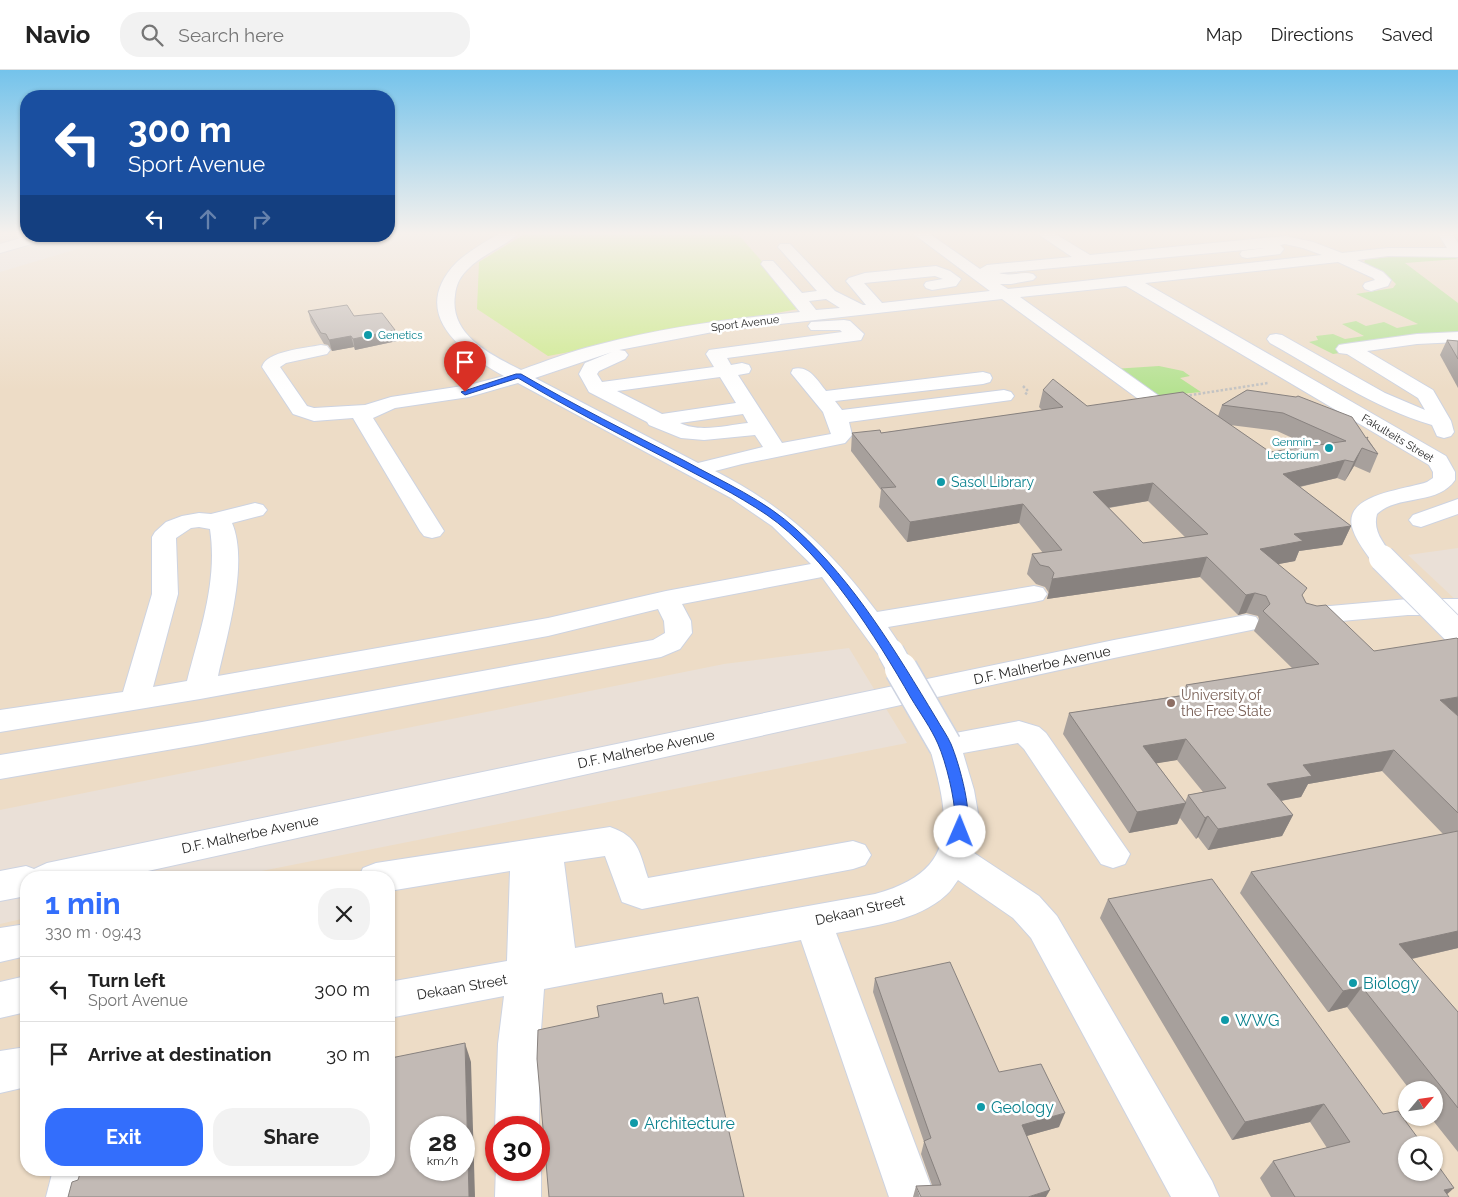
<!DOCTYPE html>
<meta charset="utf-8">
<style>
body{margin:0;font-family:Raleway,sans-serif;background:#f2f2f2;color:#222;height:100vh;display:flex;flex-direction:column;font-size:19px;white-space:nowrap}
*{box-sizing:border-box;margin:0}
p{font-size:16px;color:#767676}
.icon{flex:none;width:28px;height:28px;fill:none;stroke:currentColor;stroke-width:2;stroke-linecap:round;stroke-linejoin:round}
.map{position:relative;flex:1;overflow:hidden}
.panel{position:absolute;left:20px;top:801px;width:375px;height:305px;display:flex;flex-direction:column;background:#fff;border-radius:20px;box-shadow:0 1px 4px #0004}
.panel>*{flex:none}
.guide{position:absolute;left:20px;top:20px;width:375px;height:152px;border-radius:20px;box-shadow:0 1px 4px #0004;background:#1a4fa0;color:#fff;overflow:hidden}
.needle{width:32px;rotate:61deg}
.fabs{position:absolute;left:1398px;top:1011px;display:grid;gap:10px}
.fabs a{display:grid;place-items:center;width:45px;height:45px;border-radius:50%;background:#fff;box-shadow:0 1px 4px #0004;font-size:25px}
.speed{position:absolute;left:410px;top:1046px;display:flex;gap:10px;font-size:25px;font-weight:700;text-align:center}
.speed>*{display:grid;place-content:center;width:65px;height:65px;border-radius:50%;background:#fff;box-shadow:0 1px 4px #0004;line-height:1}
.speed small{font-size:12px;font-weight:400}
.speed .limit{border:8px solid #d22;background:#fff;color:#111}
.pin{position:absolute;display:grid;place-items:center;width:42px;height:42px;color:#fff;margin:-51px -21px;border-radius:50% 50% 50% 0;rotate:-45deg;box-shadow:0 0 5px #0007}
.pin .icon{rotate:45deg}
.me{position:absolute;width:55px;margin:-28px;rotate:1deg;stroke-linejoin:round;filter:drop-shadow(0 0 4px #0008)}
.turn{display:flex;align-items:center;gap:18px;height:105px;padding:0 25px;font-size:22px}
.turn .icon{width:65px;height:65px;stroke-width:2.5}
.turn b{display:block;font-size:35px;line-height:42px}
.lanes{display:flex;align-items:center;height:48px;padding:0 25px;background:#0003;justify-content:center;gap:25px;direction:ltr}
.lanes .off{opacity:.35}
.round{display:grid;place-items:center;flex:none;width:52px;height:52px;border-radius:20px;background:#f2f2f2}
.summary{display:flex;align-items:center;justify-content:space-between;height:85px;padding:0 25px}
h1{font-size:30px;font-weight:700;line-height:38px;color:#336efc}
.button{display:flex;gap:10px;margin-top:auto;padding:10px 25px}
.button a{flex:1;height:58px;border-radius:20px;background:#336efc;color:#fff;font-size:20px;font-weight:700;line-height:58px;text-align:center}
.button a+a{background:#f2f2f2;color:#222}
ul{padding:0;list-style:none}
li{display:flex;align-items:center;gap:15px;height:65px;padding:0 25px;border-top:1px solid #e0e0e0}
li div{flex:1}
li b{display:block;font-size:19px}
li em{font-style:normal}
header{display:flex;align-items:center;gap:30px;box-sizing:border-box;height:70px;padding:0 25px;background:#fff;border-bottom:1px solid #e0e0e0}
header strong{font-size:24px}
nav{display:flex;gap:28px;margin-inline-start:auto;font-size:18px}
.search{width:350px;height:45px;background:#f2f2f2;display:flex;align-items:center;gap:12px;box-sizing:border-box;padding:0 18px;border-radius:20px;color:#767676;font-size:19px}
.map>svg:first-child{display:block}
.education{fill:#eddcc6;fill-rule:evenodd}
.green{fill:#b6e292}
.pitch{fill:#cdea8d}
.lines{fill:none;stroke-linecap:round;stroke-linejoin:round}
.minor-casing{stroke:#cdd3e1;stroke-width:2}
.path{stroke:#c3c3c3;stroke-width:2.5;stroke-dasharray:2.5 2;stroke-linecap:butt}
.minor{fill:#fff;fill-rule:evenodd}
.minor-bridge-far1-casing{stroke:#cdd3e1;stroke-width:28;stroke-linecap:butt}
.minor-bridge-casing{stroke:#cdd3e1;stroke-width:35;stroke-linecap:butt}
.minor-bridge-far1{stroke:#fff;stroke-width:26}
.minor-bridge{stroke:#fff;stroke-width:32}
.wall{fill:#a7a09c;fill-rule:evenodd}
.shaded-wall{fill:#88827f}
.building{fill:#c2bab5;stroke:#88827f;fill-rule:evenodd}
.route{fill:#336efc;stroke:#2148a4}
.culture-dot{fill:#0f9aa8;stroke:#fff;stroke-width:2}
.education-dot{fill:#8d6e63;stroke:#fff;stroke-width:2}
.labels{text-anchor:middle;stroke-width:5;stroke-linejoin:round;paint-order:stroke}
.far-street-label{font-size:11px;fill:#272727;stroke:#fff}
.far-culture-label{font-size:11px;fill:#0d838f;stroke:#fff;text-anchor:start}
.culture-label{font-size:14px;fill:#0d838f;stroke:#fff;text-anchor:start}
.street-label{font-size:14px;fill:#272727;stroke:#fff}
.education-label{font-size:14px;fill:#785e54;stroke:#fff;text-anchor:start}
.near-culture-label{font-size:16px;fill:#0d838f;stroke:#fff;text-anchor:start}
</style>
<header>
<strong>Navio</strong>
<div class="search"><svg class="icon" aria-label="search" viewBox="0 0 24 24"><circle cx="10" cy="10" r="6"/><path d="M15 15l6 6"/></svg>Search here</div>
<nav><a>Map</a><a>Directions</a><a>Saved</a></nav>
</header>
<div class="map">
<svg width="1458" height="1127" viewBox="0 0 1458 1127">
<rect width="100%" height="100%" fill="#eae0d7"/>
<path class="education" d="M389 162H1458V478L1408 485 1458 532V1127H0V854L26 848V1100H389V808L231 807 907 673 849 578 724 594 0 740V202L121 166H389ZM1406 1020H1434V1048H1406ZM421 1058H464V1100H421ZM496 1058H539V1100H496ZM1406 1075H1434V1102H1406Z"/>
<g class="green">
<polygon points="1404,185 1450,186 1458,189 1405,193 1458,233 1458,270 1426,270 1333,284 1309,272 1318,270 1316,266 1333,264 1345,269 1364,266 1342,254 1356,251 1366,256 1384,252 1397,258 1418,254 1356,224 1393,218 1396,214 1386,204 1364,193 1365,190"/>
<polygon points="1159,296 1183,301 1190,306 1180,308 1201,322 1162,326 1155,325 1113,299"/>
</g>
<polygon class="pitch" points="528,162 736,162 803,238 548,286 477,239 479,192"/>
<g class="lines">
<defs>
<g id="minor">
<path d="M502 162H519C509 175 482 184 469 198 461 205 456 214 455 225 449 265 491 285 521 300 546 291 571 281 597 275 664 257 732 249 800 242L761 194 763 191H773L802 223 817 221 778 177 780 174H790L835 221 863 235H866L846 211 849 208 865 203 936 196 950 201 961 209 956 216 932 220 926 218 924 215 926 212 943 209 935 206 864 213 882 233 990 221 911 162H927L980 199 987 195 1072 187 1035 162H1052L1090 185 1285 166 1313 172 1342 183 1388 178H1447L1437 162H1451L1458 173V187L1388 186 1357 190 1383 202 1391 210 1388 216 1371 221 1365 219 1363 216 1365 213 1375 210 1373 208 1338 192 1145 213 1446 386 1455 402V410C1437 436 1398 424 1377 444 1372 462 1385 474 1394 488L1391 493 1382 495 1373 493C1366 483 1357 472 1353 460 1340 424 1405 420 1427 412L1433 408V402L1429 395 1126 216 1020 227 1166 331 1169 335 1166 339 1159 341 1152 339 1002 229 718 261 619 280 625 281 628 285 625 289 599 301 597 304 602 312 714 297 706 284 709 280 842 262 840 260H811L808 256 811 252 844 250 850 251 864 264 861 270 727 288 731 295 742 293 749 295 751 299 749 303 738 305 782 373 831 364 823 342 791 303 793 299C809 295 817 310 826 321L983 302 990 304 992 308 990 312 983 314 835 331 842 340 1004 320 1011 322 1014 326 1011 330 849 352 852 365 845 373 742 394 715 401C787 438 829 478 877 542L1034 516 1043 518 1047 524 1043 530 1034 532 888 557 905 582 901 588 891 591 881 588 822 507 682 534 691 551 692 563 680 579 661 587 202 674 0 709V685L202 652 653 570 665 563 664 551 658 539 548 566 200 629 0 662V640L123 622 152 524V467L155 462 166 452 182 446 199 443 211 444 255 433 263 435 267 440 263 445 232 453C249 493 227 565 218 606L548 548 666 521 811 494 772 456 731 428 518 313 469 327 395 338 373 348 444 461 440 466 432 468 424 466 420 461 353 348 314 351 293 344 262 297C266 281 306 278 321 275L327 276 330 280 327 284 286 293 280 297 307 336 314 338 365 335 391 327 469 315 504 306C460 282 408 242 457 192 470 180 487 171 502 162ZM1285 174 1303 178 1322 185 1008 219 1000 214H1011L1033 210 1036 207 1033 204C1022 201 1011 207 999 203L1265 178 1242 181 1240 184 1242 187 1247 188 1280 184 1284 179 1280 175ZM826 229 840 238 816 240 809 231ZM612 282 585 293 579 304 589 322 647 352 649 355 681 368 704 370 755 365 763 377 698 393 535 308ZM720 307 736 333 662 344 617 321ZM743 344 748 353C728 355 699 363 680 353ZM199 457 210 459C218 511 200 561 187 611L153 617 178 524 176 468 191 458Z"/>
<polygon points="28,166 51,166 49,169 0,183 0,174"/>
<path d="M1458 262V272L1417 274 1367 281 1433 320 1451 351 1454 362 1451 366 1444 368 1437 366 1432 355C1373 338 1323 302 1270 273L1267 269 1270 265 1276 264 1282 265 1385 323 1425 340 1418 328 1347 284 1339 283 1336 279 1339 275 1345 274 1417 264Z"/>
<polygon points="1458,429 1458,444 1421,457 1413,455 1409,450 1413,445"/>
<polygon points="1408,529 1458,529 1458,545 1408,545 1308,554 1298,552 1295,546 1298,540 1308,538"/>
<polygon points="1246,545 1256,547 1260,553 1256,559 1114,588 116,808 26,808 26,826 0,831 0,801 26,796 34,799 47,793 1114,570"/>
<path d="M1019 651 1039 657 1046 663 1130 784 1125 794 1113 798 1101 794 1024 679 1018 673 963 683 974 720 979 749 974 783 1039 826 1057 846 1212 1111 1219 1127H1171L1031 868 1013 848 958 810C954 815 951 821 946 825 918 851 872 856 836 863L935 1127H889L801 870 544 919 540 974 539 1059 496 1058V1061L495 1058 498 974 504 926 389 948V912L507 891 510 801 389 821V808H358L363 798 376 793 610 757C639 767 639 781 648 808L853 771 865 775 871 785 865 795 853 799 642 839 622 832 605 786 564 792 575 878 875 824C963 800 949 746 929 675L934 667Z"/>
<polygon points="26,854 26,886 0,892 0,858"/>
<polygon points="26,906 26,942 0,948 0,912"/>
<polygon points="26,977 26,1017 0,1023 0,981"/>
<polygon points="539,1095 541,1100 541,1127 495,1127 496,1097 496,1100 539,1100"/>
<polygon points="53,1100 99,1100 92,1127 46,1127"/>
</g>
</defs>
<use href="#minor" class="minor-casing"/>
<g class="path">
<polyline points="1023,316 1028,321 1025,325"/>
<polyline points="1185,326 1268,313"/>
</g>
<use href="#minor" class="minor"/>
<defs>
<g id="minor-bridge-far1">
<polyline points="1382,488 1458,564"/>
<polyline points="891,582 901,600"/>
</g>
<polyline id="minor-bridge" points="901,599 945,675"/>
</defs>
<use href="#minor-bridge-far1" class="minor-bridge-far1-casing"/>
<use href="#minor-bridge" class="minor-bridge-casing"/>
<use href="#minor-bridge-far1" class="minor-bridge-far1"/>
<use href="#minor-bridge" class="minor-bridge"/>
</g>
<g class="wall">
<polygon points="308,241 354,246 395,260 397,271 355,280 354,277 332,281 328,275 324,274 311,252"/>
<polygon points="1447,270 1458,271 1458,318 1440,285"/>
<path d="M1043 320 1087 336 1218 346 1222 335 1247 320 1368 369 1378 384 1370 403 1354 396 1345 411 1337 408 1300 417 1351 456 1342 475 1299 481 1295 491 1278 494 1303 527 1306 533 1374 581 1458 646V878L1412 889 1458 942V1082L1431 1048H1434V1020H1410L1347 937 1328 942 1240 823 1251 802 1443 764 1382 701 1308 714 1301 727 1281 731 1293 745 1282 766 1208 780 1198 767 1196 769 1180 748 1177 754 1129 763 1063 664 1069 643 1182 625 1186 615 1292 598 1254 561 1259 549 1258 546 1246 543 1238 545 1200 507 1047 529 1049 523 1045 517 1036 514 1027 504 1032 484 1043 483 1019 453 907 472 879 437 881 420 851 381 852 363H881L1042 340 1039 337ZM1230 355 1277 361 1310 376 1270 382ZM1148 431 1185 467 1143 473 1109 438ZM1177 690 1203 722 1188 725 1185 732 1156 693Z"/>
<polygon points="1108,829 1383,1044 1449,1127 1271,1127 1260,1108 1273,1091 1327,1078 1310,1052 1232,1070 1100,848"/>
<polygon points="875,908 999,1002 1059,1057 1026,1066 1050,1120 932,1115 921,1084 924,1072 873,922"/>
<polygon points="916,1116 920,1127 913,1127"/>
</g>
<g class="shaded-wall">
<polygon points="395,260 397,271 355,280 353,269"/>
<polygon points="351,266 354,277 332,281 329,270"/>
<polygon points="1362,378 1354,396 1345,411 1354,392"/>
<polygon points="1345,390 1337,408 1276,422 1283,404"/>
<polygon points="1153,413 1148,431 1088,441 1093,422"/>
<polygon points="1023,434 1019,453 907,472 910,452"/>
<polygon points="1351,456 1342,475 1299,481 1295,491 1252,499 1260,479 1294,464"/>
<polygon points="1207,487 1200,507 1047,529 1052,509"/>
<polygon points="1255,523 1246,543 1238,545 1246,525"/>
<polygon points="1458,627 1458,646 1440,630"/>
<polygon points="1186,669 1177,690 1135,697 1143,676"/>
<polygon points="1394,680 1382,701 1308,714 1301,727 1257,735 1267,714 1303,695"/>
<polygon points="1186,733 1177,754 1129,763 1137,742"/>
<polygon points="1293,745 1282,766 1208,780 1218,759"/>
<polygon points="1208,746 1198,767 1196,769 1205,748"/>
<polygon points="1458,861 1458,878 1384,895 1399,874"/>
<polygon points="1362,917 1347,937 1328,942 1343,921"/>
<polygon points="465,973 471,992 475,1127 469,1127"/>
<polygon points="1324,1034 1310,1052 1232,1070 1245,1052"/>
<polygon points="1065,1043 1059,1057 1016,1069 1022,1055"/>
<polygon points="1454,1118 1444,1127 1444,1120"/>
<polygon points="1050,1120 1046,1127 1028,1127"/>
</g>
<g class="building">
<polygon points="347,235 354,246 382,243 395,260 353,269 351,266 329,270 326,264 321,263 308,241"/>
<polygon points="1447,270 1458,271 1458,289"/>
<path d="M1053 309 1087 336 1183 322 1270 382 1346 371 1283 343 1222 335 1247 320 1296 327 1298 326 1352 347 1366 368 1368 367 1367 369 1378 384 1362 378 1354 392 1345 390 1283 404 1351 456 1294 464 1303 471 1260 479 1307 518 1302 525 1306 533 1317 536 1326 535 1374 581 1457 568 1458 569V627L1440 630 1458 646V743L1394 680 1303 695 1312 706 1267 714 1293 745 1218 759 1208 746 1205 748 1188 725 1226 718 1186 669 1143 676 1186 733 1137 742 1069 643 1193 624 1186 615 1319 594 1263 541 1270 534 1266 526 1255 523 1246 525 1207 487 1052 509 1054 503 1049 497 1040 495 1032 484 1062 480 1023 434 910 452 881 418 896 417 852 363 880 360 881 363 1063 337 1043 320ZM1153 413 1208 464 1143 473 1093 422Z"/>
<polygon points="1458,761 1458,861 1399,874 1458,942 1458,1038 1362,917 1343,921 1251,802"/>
<polygon points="1212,809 1383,1044 1398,1041 1423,1075 1406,1075 1406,1102 1434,1102 1434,1090 1454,1118 1444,1120 1449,1127 1295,1127 1273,1091 1350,1072 1324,1034 1245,1052 1108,829"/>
<polygon points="950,892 999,1002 1041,994 1065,1043 1022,1055 1050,1120 1028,1127 921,1127 916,1116 941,1115 924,1071 931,1068 875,908"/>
<polygon points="662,923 664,934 698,927 744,1127 549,1127 537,989 538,960 599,947 597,936"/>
<path d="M465 973 469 1127H68L72 1112 78 1110 81 1100H389V1041L391 988ZM421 1058H464V1100H421Z"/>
</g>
<linearGradient id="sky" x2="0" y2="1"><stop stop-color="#74c3eb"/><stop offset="0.51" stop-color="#f6f1ed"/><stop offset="1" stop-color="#f6f1ed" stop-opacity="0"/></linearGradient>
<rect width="1458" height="320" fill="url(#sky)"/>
<path class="route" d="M516 304H521C574 335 630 363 685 391 723 412 765 430 797 460 855 513 896 582 936 648 941 657 947 665 951 674 959 693 975 748 965 766L960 768 955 766C952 760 955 755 955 748 955 729 946 692 938 674 931 658 920 643 911 628 876 567 825 485 767 445 736 424 703 408 671 391 619 364 568 338 518 308L465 325 461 322Z"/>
<g class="culture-dot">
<circle cx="368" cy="265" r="5"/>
<circle cx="1329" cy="378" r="5"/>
<circle cx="941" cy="412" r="5"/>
<circle cx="1353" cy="913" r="5"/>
<circle cx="1225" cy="950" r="5"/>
<circle cx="981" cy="1037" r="5"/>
<circle cx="634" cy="1053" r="5"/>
</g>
<circle class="education-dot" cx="1171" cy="633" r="5"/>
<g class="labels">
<g class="far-street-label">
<text transform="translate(745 253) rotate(-7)" y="4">Sport Avenue</text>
<text transform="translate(1398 368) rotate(31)" y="4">Fakulteits Street</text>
</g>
<g class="far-culture-label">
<text x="378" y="269">Genetics</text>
<text x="1319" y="376" text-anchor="end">Genmin -<tspan x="1319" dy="13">Lectorium</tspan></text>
</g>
<g class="culture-label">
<text x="951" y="417">Sasol Library</text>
</g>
<g class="street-label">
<text transform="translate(1042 595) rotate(-12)" y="5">D.F. Malherbe Avenue</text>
<text transform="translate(646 679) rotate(-12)" y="5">D.F. Malherbe Avenue</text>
<text transform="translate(250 764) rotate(-12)" y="5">D.F. Malherbe Avenue</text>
<text transform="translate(860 840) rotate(-13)" y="5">Dekaan Street</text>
<text transform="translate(462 917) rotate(-10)" y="5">Dekaan Street</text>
</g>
<g class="education-label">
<text x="1181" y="630">University of<tspan x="1181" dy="16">the Free State</tspan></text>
</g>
<g class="near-culture-label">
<text x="1363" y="919">Biology</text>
<text x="1235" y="956">WWG</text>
<text x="991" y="1043">Geology</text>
<text x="644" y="1059">Architecture</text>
</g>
</g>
</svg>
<div class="fabs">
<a><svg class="needle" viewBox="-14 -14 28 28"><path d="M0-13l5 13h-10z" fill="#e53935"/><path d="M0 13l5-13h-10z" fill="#767676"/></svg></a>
<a><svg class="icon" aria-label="search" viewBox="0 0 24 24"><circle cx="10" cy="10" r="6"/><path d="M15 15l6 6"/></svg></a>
</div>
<div class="speed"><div>28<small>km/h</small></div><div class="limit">30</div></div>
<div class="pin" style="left:465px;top:322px;background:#d93025"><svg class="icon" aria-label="arrive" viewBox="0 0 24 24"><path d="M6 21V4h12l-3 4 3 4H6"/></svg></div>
<svg class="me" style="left:960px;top:762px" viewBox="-20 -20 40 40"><circle r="19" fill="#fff"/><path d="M0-13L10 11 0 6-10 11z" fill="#336efc"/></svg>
<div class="guide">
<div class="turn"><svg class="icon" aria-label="left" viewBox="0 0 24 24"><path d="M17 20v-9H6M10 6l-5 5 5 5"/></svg><div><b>300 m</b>Sport Avenue</div></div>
<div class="lanes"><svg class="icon" aria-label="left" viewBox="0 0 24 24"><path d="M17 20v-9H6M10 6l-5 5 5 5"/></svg><svg class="icon off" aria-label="ahead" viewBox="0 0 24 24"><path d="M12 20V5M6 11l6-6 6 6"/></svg><svg class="icon off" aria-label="right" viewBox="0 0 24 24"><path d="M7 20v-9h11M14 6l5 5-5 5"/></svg></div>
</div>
<section class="panel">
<div class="summary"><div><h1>1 min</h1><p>330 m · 09:43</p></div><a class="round"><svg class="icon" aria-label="close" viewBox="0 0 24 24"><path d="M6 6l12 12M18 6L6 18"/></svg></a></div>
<ul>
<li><svg class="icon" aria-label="left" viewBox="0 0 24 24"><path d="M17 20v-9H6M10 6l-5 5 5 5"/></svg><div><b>Turn left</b><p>Sport Avenue</p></div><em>300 m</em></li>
<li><svg class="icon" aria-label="arrive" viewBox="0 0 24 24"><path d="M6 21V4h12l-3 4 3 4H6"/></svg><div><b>Arrive at destination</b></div><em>30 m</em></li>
</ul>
<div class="button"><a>Exit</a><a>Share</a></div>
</section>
</div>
